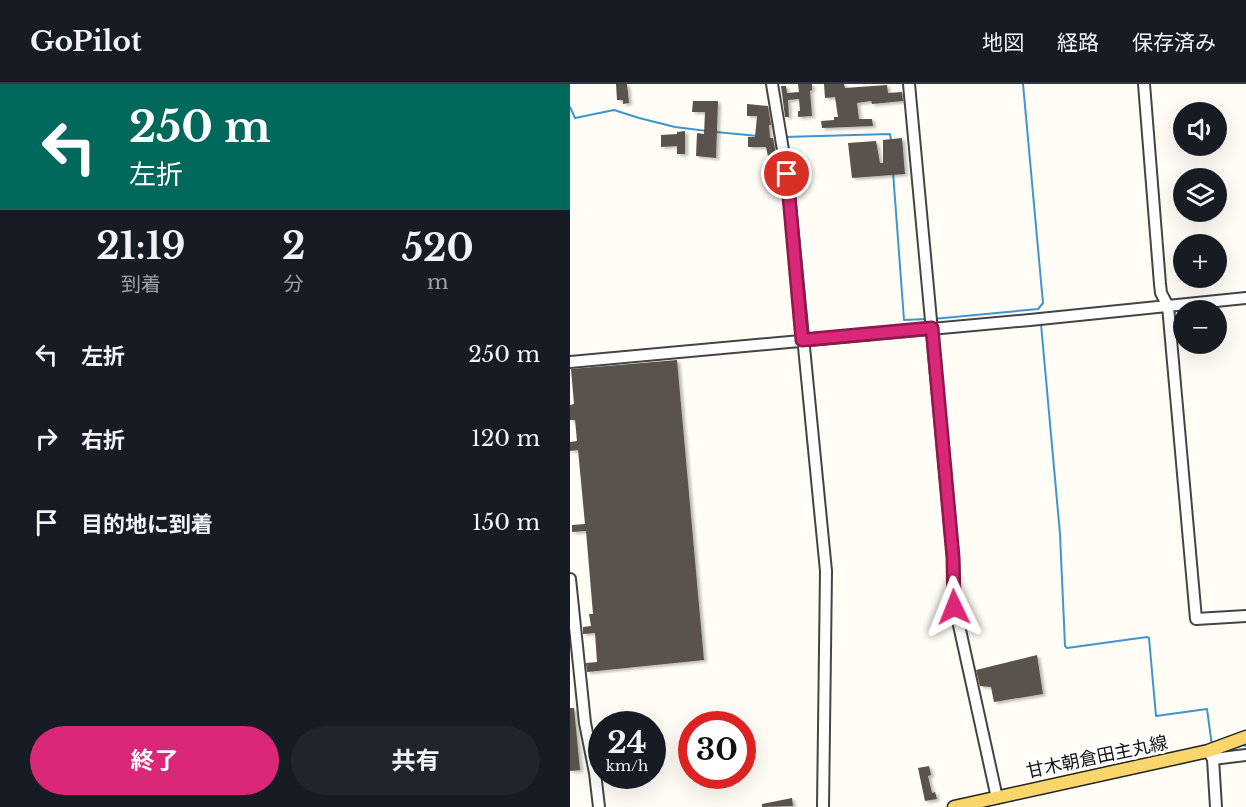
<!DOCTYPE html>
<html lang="ja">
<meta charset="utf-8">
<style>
body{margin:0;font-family:"Libre Baskerville","Noto Sans JP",serif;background:#20242c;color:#f1f3f6;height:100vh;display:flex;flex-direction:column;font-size:22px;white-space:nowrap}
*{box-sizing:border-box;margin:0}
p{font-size:20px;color:#9ea1a6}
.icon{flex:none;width:33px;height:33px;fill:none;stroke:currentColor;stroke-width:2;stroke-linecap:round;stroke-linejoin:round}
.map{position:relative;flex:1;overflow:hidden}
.sheet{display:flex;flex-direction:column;background:#171b24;width:570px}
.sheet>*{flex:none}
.top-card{background:#00695c;color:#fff;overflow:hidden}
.buttons{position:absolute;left:603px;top:18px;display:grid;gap:12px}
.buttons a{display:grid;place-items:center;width:54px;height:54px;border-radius:50%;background:#171b24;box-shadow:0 6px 24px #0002;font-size:30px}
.speed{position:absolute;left:18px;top:627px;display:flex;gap:12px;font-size:30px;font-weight:700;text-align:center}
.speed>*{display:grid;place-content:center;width:78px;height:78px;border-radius:50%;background:#171b24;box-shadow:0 6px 24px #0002;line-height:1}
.speed small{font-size:15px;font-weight:400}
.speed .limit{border:9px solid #d22;background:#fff;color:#111}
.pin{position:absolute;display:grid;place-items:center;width:51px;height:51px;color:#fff;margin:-26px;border:3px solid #fff;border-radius:50%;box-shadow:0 2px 6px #0007}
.me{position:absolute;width:66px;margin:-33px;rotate:358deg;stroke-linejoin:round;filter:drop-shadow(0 0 4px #0008)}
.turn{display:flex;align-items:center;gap:21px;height:126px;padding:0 30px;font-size:27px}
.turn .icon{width:78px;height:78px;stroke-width:2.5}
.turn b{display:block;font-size:42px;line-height:51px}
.eta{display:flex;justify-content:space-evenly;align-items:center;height:102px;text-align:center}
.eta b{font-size:36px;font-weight:700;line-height:42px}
.cta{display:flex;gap:12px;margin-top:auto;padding:12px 30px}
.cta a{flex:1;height:69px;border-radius:36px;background:#db2777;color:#fff;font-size:24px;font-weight:700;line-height:69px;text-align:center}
.cta a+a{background:#20242c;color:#f1f3f6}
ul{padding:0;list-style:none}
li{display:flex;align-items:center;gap:18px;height:84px;padding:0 30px}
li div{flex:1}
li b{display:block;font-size:22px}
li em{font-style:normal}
header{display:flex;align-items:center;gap:36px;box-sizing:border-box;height:84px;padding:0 30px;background:#171b24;border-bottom:2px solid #363941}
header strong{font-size:28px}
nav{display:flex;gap:33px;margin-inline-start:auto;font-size:21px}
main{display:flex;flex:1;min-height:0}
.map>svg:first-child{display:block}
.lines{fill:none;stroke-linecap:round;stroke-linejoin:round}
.stream{stroke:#3f96cf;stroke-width:2}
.building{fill:#5a524d;filter:url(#shadow)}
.minor-casing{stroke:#444;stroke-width:14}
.major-casing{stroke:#222;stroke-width:15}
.minor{stroke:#fff;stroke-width:10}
.major{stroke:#f9d66b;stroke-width:12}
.route-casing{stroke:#8e194d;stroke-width:15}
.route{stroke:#db2777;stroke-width:10}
.labels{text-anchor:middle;stroke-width:6;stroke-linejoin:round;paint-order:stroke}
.street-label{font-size:18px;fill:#111;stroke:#fff}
</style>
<header>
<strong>GoPilot</strong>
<nav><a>地図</a><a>経路</a><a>保存済み</a></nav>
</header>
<main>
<section class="sheet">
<div class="top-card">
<div class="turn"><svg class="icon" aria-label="left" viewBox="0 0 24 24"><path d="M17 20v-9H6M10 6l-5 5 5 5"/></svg><div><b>250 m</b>左折</div></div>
</div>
<div class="eta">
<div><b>21:19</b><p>到着</p></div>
<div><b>2</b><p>分</p></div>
<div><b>520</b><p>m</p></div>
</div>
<ul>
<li><svg class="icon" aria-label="left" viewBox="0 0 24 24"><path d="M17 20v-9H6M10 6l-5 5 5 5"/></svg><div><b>左折</b></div><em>250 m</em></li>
<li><svg class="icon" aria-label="right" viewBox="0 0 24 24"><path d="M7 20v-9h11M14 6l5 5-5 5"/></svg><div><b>右折</b></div><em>120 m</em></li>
<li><svg class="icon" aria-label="arrive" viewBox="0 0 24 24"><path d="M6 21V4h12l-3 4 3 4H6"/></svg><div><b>目的地に到着</b></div><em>150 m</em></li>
</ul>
<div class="cta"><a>終了</a><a>共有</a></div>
</section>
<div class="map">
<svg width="676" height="723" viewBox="0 0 676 723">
<defs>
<filter id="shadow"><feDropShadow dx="3" dy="2" stdDeviation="1.5" flood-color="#0004"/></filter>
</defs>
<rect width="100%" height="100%" fill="#fffdf5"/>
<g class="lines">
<g class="stream">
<polyline points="0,23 5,34 44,26 69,34 105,43 137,47"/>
<polyline points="146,48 188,52"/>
<polyline points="214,53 320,50 321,56"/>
<polyline points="323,88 334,236 357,235"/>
<polyline points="363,235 468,225 473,219 453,0"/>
<polyline points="471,240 490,450 495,562 497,564 577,553 579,554 586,632 637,625 642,662"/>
<polyline points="652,668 674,661 676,662"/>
</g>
</g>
<g class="building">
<polygon points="46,0 57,0 59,19 53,20 53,16 47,16"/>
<polygon points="228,0 242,0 242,6 240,7 242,32 228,33 228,27 230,27 229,15 218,16 219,33 215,33 211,2 216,2 217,9 229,8"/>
<polygon points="254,0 274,0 275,4 317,1 318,9 332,8 333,17 302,20 301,17 287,19 289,35 302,35 303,42 252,44 251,37 264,36 264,33 268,33 265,13 255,14"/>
<polygon points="123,17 148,17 146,74 126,72 127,49 134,50 135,28 122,28"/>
<polygon points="177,20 198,22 201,41 199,41 200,54 203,54 210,93 198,94 198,81 200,81 196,63 178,63 178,53 185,53 187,32 177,32"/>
<polygon points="115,47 115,70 107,70 107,62 91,63 91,51 107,50 107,48"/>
<polygon points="332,54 335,90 282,94 278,59 306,57 310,79 313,79 313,56"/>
<polygon points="107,276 134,576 17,588 16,579 27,578 25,549 13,550 13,543 21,542 19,530 23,530 16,447 2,448 2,441 15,440 8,366 0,367 0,358 7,357 5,336 0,336 0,321 4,320 1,285"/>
<polygon points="467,571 473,610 424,618 421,603 410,602 406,586"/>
<polygon points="0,624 4,624 10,686 0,687"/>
<polygon points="359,682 361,691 358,692 362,709 365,708 367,715 355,717 348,684"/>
<polygon points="222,714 223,722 192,723 192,720"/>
</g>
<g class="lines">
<defs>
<g id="minor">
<polyline points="202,0 217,90 256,487 253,723"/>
<polyline points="339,0 383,473 385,523 427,714"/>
<polyline points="574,0 590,200 591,209 598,222 626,535 676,532"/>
<polyline points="0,278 460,236 676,214"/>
<polyline points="0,495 15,639 25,689 29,723"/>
<polyline points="638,667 643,675 646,723"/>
<polyline points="643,675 676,671"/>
</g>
<polyline id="major" points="384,723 638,667 676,653"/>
</defs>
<use href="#minor" class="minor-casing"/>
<use href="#major" class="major-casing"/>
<use href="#minor" class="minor"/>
<use href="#major" class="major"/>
</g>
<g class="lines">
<defs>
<polyline id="route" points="217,90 232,256 362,244 383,473 384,523"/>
</defs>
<use href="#route" class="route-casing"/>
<use href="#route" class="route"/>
</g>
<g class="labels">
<g class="street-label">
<text transform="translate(527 673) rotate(-12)" y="6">甘木朝倉田主丸線</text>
</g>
</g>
</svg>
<div class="buttons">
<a><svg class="icon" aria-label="sound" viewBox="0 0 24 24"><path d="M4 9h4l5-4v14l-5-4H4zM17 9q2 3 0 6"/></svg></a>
<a><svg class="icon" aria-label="layers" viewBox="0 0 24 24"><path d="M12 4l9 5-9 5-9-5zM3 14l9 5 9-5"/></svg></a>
<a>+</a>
<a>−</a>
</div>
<div class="speed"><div>24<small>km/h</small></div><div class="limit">30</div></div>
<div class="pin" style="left:217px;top:90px;background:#d93025"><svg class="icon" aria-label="arrive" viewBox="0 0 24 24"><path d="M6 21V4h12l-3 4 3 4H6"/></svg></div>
<svg class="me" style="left:384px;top:523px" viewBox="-20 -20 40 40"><path d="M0-17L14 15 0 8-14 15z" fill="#db2777" stroke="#fff" stroke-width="4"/></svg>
</div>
</main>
